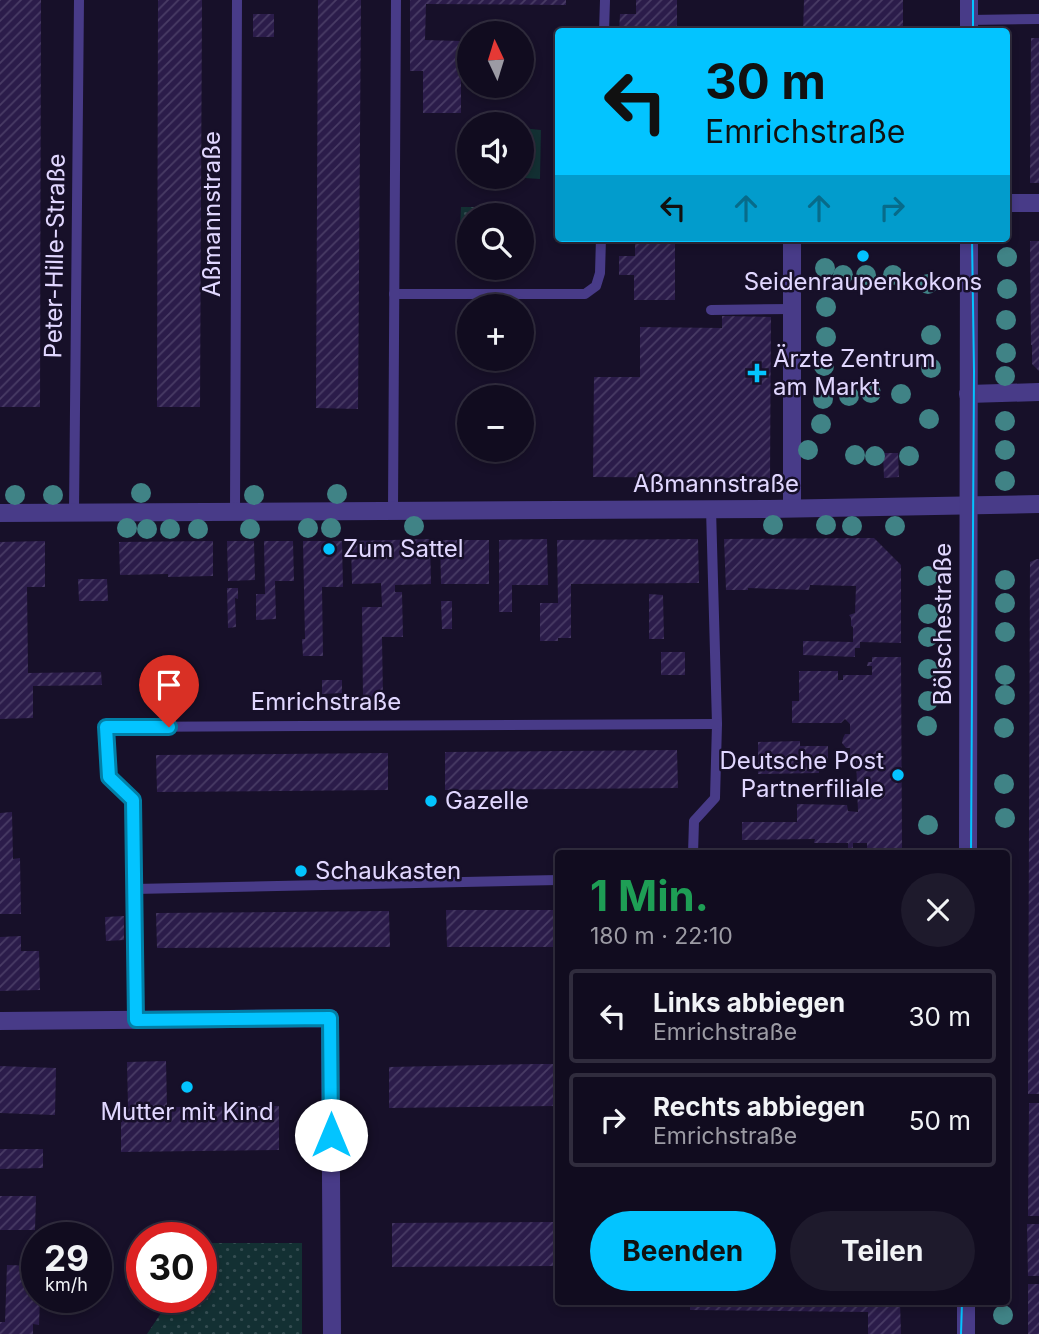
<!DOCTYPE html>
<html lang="de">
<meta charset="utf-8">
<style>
body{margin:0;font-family:Inter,sans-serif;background:#1e1a2c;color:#f1f3f6;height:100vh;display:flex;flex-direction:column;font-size:26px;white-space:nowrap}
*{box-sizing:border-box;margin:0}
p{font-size:23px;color:#9c9ba4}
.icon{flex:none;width:38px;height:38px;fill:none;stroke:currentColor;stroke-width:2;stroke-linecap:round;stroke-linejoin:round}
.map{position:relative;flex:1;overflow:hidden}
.details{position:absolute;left:555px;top:850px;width:455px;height:455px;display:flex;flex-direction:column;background:#110c1f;border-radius:7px;box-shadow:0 4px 10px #0003,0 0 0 2px #302c3d}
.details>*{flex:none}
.guide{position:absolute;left:555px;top:28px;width:455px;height:214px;border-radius:7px;box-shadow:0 4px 10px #0003,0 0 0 2px #302c3d;background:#03c4ff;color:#111;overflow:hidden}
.needle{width:46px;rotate:356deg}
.fabs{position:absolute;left:457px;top:21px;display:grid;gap:14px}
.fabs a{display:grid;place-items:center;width:77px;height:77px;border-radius:50%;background:#110c1f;box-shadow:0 4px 10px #0003,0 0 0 2px #302c3d;font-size:35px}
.speed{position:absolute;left:21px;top:1222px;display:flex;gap:14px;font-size:35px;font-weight:700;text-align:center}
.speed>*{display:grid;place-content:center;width:91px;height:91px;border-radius:50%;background:#110c1f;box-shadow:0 4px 10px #0003,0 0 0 2px #302c3d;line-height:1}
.speed small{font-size:18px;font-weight:400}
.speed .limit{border:10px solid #d22;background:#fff;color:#111}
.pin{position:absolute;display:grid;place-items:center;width:60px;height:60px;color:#fff;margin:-72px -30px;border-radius:50% 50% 50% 0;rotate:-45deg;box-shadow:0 0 7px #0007}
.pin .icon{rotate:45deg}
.me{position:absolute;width:77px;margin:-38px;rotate:0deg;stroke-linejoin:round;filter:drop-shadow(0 0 5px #0008)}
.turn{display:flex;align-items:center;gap:24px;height:147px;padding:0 35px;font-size:32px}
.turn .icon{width:91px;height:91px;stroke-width:2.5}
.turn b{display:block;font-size:49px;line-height:60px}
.lanes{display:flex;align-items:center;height:66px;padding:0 35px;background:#0003;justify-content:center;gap:35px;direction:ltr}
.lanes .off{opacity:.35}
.round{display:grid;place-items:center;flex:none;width:74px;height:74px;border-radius:37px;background:#1e1a2c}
.headline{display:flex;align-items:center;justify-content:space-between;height:119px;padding:0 35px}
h1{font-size:42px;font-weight:700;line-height:52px;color:#1e9e55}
.cta{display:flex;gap:14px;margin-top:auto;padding:14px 35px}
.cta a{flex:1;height:80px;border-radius:42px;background:#03c4ff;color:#111;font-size:28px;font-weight:700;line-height:80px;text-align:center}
.cta a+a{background:#1e1a2c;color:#f1f3f6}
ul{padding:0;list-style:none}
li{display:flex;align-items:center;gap:21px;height:94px;margin:0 14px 10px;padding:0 21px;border:4px solid #302c3d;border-radius:7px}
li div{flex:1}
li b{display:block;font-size:26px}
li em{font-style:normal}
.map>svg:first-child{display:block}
.green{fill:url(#green-dots)}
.pitch{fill:#133033}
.building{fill:url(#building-hatch)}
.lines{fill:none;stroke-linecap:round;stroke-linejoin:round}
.service{stroke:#483b88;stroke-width:10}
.minor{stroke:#483b88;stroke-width:18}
.tertiary{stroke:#483b88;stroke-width:18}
.tram{stroke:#03c4ff;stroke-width:2}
.tree{fill:#408386}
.route-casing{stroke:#027fa6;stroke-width:18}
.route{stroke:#03c4ff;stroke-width:12}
.poi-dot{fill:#03c4ff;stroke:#171029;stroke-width:2.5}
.labels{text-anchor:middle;stroke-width:5;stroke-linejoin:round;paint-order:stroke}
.street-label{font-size:24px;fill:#e1d7ff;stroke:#171029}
.poi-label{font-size:24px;fill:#e1d7ff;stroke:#171029;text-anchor:start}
</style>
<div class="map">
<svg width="1039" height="1334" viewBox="0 0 1039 1334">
<defs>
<pattern id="green-dots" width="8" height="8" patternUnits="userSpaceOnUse" patternTransform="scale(1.75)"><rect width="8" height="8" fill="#133033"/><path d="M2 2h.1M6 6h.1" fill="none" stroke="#354d52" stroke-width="1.8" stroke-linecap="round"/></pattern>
<pattern id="building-hatch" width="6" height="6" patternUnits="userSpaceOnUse" patternTransform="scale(1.75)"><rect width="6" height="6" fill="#2b1c4a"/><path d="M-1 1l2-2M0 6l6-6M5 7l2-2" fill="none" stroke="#493c65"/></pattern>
</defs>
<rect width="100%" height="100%" fill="#171029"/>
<g class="green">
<polygon points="461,207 516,207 516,215 469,215 468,259 459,249"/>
<polygon points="201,1243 302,1243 302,1334 147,1334 163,1310 163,1297 201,1297"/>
</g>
<polygon class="pitch" points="522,128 541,130 540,179 508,177 522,177"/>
<g class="building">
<polygon points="0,0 41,0 40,407 0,407"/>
<polygon points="158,0 202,0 200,407 157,407"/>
<polygon points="318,0 361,0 358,409 316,408"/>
<polygon points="410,0 566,0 566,5 426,4 425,40 461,41 461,113 423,113 423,71 410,71"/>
<polygon points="636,0 677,0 677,32 619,32 620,14 636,14"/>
<polygon points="804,0 903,0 903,32 803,32"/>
<rect x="253" y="14" width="21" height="23"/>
<polygon points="1031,38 1039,38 1039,183 1030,183"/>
<polygon points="635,238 675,238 675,300 634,300 634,275 619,275 619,256 635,256"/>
<polygon points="1030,241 1039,241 1039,371 1032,364 1032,345 1031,345"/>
<polygon points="722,316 771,317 770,478 593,477 594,377 640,377 640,327 722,328"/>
<polygon points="883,453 898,453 899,477 884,478"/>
<polygon points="874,538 901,565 901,643 860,642 860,648 855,648 855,657 803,655 803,641 853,642 853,627 851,626 851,618 849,615 855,613 856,586 810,585 809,590 748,588 748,590 726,590 724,539"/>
<polygon points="430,539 431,584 395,585 395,592 402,592 403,637 382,637 383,699 363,699 362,607 382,607 381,583 352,584 351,541"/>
<polygon points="547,539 548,585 512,585 512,612 499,612 499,540"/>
<polygon points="698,539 699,583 571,584 571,638 558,638 558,641 540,641 540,603 558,603 557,540"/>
<polygon points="440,540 489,540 489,584 441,584"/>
<polygon points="45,541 45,587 27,587 28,673 101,672 102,685 33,686 33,718 0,719 0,542"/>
<polygon points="213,541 213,576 168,577 168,574 120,575 119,542"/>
<polygon points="227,541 254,541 255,580 228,581"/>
<polygon points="264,541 293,541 294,581 275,581 276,619 256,620 256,594 265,594"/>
<polygon points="303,541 342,541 343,587 322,587 323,656 303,656 302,639 305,639"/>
<polygon points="1037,559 1039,559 1039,1094 1028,1094 1030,562"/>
<polygon points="78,579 107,579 108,601 79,601"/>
<polygon points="227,588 238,588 238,599 235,598 236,627 228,628"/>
<polygon points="649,594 663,595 664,639 649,639"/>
<polygon points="441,601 452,601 452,629 442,629"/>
<rect x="661" y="652" width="24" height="23"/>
<polygon points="872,657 901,657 902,854 867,854 867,843 853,843 853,848 848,848 848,843 814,843 815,839 742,840 742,822 797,822 797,804 847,805 848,811 858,812 856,759 850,759 850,748 846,748 842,743 843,738 845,734 850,734 850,724 845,719 841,723 792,723 792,701 799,701 799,671 838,671 838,680 843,680 843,675 872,675 872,666 867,666 868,662 872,662"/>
<polygon points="322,680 342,680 342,693 322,694"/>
<polygon points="800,741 800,746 828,746 828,759 819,759 819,773 758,774 758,742"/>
<polygon points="677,750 678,788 445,790 445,752"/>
<polygon points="388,753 388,790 157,792 156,755"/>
<polygon points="12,812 13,859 20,858 21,914 0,914 0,813"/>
<polygon points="446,910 558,910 558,947 447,947"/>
<polygon points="389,911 390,947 157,948 156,913"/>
<polygon points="124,916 124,940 106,941 105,917"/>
<polygon points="21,936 21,951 39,951 40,990 0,991 0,937"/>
<polygon points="166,1061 167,1107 279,1106 279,1150 121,1152 121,1108 128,1107 127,1062"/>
<polygon points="537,1064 558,1064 558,1106 389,1108 389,1067"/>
<polygon points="0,1066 56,1068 55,1115 0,1113"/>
<polygon points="1029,1103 1039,1103 1039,1216 1028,1216"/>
<polygon points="0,1149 43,1149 43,1168 0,1169"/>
<polygon points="0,1196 36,1196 35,1230 0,1230"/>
<polygon points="558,1222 558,1266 392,1267 392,1223"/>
<polygon points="1027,1224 1039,1224 1039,1276 1028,1276"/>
<polygon points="7,1265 37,1266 37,1297 40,1297 39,1325 33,1324 33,1334 0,1334 0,1322 5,1322"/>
<rect x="1028" y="1284" width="11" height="50"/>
<polygon points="690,1302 900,1302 901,1334 868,1334 868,1312 690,1310"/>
</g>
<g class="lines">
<g class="service">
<polyline points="969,20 1039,19"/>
<polyline points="604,32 605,0"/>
<polyline points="394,294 585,294 596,286 600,273 601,238"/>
<polyline points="711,310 792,309"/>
<polyline points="393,511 396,0"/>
<polyline points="74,512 79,0"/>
<polyline points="235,512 237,0"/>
<polyline points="693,854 694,821 715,798 717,724 711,509"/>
<polyline points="134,889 558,880"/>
<polyline points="136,1020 133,800 109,777 106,727 717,724"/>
</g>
<g class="minor">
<polyline points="1006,203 1039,203"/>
<polyline points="968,394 1039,392"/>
<polyline points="792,508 792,238"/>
<polyline points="0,513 769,509 1039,504"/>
<polyline points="0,1021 330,1018 332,1334"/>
</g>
<g class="tertiary">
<polyline points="969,32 969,0"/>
<polyline points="968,854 969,238"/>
<polyline points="966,1334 966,1302"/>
</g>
<g class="tram">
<polyline points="973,32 973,0"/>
<polyline points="971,854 974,371 972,238"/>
<polyline points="961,1334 962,1302"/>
</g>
</g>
<g class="tree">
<circle cx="1007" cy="257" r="10"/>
<circle cx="825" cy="268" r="10"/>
<circle cx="843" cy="275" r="10"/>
<circle cx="866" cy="275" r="10"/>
<circle cx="893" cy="275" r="10"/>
<circle cx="928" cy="284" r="10"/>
<circle cx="1007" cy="289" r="10"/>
<circle cx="826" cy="307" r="10"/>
<circle cx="1006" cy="320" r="10"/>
<circle cx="931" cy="335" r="10"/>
<circle cx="826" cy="337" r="10"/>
<circle cx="1006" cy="353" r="10"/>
<circle cx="824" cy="366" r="10"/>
<circle cx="931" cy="368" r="10"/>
<circle cx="1005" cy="376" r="10"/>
<circle cx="871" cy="393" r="10"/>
<circle cx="901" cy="394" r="10"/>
<circle cx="849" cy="396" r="10"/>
<circle cx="823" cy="399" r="10"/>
<circle cx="929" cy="419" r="10"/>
<circle cx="1005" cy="421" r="10"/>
<circle cx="821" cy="424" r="10"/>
<circle cx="808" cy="450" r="10"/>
<circle cx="1005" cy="450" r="10"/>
<circle cx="855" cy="455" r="10"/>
<circle cx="875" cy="456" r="10"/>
<circle cx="909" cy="456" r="10"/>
<circle cx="1005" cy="481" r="10"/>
<circle cx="141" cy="493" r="10"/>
<circle cx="337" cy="494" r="10"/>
<circle cx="15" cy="495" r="10"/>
<circle cx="53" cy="495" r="10"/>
<circle cx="254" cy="495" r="10"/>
<circle cx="773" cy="525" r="10"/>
<circle cx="826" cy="525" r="10"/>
<circle cx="414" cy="526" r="10"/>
<circle cx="852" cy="526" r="10"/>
<circle cx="895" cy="526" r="10"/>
<circle cx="127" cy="528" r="10"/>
<circle cx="308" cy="528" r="10"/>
<circle cx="331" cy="528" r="10"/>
<circle cx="147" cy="529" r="10"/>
<circle cx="170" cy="529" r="10"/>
<circle cx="198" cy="529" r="10"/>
<circle cx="250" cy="529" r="10"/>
<circle cx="928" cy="576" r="10"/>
<circle cx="1005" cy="580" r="10"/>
<circle cx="1005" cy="603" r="10"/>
<circle cx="928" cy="614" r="10"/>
<circle cx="1005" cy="632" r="10"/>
<circle cx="928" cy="637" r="10"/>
<circle cx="928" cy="669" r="10"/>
<circle cx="1005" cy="675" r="10"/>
<circle cx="1005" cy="695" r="10"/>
<circle cx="928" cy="701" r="10"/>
<circle cx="927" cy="726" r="10"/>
<circle cx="1004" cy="728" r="10"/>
<circle cx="1004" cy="784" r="10"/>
<circle cx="1005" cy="818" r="10"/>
<circle cx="928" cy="825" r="10"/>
<circle cx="1003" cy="1315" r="10"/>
</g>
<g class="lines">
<defs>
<polyline id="route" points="169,727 106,727 109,777 133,800 136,1020 330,1018 331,1135"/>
</defs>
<use href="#route" class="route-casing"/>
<use href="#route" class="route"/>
</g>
<g class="poi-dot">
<circle cx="863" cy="256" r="7"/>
<path d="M753.5 362.5h7v7h7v7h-7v7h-7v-7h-7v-7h7z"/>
<circle cx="329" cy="549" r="7"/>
<circle cx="898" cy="775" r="7"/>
<circle cx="431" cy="801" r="7"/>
<circle cx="301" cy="871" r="7"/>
<circle cx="187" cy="1087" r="7"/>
</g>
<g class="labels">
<g class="street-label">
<text transform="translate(212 214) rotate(-90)" y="8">Aßmannstraße</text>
<text transform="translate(55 256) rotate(-89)" y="8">Peter-Hille-Straße</text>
<text x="716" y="492">Aßmannstraße</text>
<text transform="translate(943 624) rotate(-90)" y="8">Bölschestraße</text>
<text x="326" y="710">Emrichstraße</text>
</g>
<g class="poi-label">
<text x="863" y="290" text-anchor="middle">Seidenraupenkokons</text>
<text x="773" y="367">Ärzte Zentrum<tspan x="773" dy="28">am Markt</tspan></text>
<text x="343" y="557">Zum Sattel</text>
<text x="884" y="769" text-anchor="end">Deutsche Post<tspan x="884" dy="28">Partnerfiliale</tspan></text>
<text x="445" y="809">Gazelle</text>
<text x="315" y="879">Schaukasten</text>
<text x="187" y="1120" text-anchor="middle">Mutter mit Kind</text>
</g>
</g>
</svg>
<div class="fabs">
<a><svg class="needle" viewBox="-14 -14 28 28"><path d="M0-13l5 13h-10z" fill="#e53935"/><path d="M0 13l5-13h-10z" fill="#9c9ba4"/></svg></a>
<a><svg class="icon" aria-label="sound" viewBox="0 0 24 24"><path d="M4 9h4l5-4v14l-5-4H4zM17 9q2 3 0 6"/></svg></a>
<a><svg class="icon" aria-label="search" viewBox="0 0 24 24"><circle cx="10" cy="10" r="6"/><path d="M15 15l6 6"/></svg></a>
<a>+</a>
<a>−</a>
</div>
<div class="speed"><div>29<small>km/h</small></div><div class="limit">30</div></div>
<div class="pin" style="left:169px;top:727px;background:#d93025"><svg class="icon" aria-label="arrive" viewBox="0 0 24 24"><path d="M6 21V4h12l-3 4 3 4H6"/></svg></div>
<svg class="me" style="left:331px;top:1135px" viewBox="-20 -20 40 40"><circle r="19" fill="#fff"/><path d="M0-13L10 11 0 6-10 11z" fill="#03c4ff"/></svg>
<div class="guide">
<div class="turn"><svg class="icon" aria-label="left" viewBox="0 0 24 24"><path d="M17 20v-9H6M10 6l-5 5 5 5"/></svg><div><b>30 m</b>Emrichstraße</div></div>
<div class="lanes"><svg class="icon" aria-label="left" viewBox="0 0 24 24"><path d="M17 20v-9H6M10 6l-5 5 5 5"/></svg><svg class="icon off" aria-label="ahead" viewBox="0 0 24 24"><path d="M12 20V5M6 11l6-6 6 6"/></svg><svg class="icon off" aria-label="ahead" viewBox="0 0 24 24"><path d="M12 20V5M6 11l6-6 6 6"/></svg><svg class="icon off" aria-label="right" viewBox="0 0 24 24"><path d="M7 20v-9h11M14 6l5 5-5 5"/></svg></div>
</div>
<section class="details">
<div class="headline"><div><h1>1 Min.</h1><p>180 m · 22:10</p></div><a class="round"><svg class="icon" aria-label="close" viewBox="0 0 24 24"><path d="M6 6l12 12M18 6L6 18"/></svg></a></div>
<ul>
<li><svg class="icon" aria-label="left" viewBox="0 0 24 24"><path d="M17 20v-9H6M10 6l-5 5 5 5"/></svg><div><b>Links abbiegen</b><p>Emrichstraße</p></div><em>30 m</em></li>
<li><svg class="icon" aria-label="right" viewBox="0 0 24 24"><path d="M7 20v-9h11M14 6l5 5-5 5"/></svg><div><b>Rechts abbiegen</b><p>Emrichstraße</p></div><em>50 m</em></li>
</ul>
<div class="cta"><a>Beenden</a><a>Teilen</a></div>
</section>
</div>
